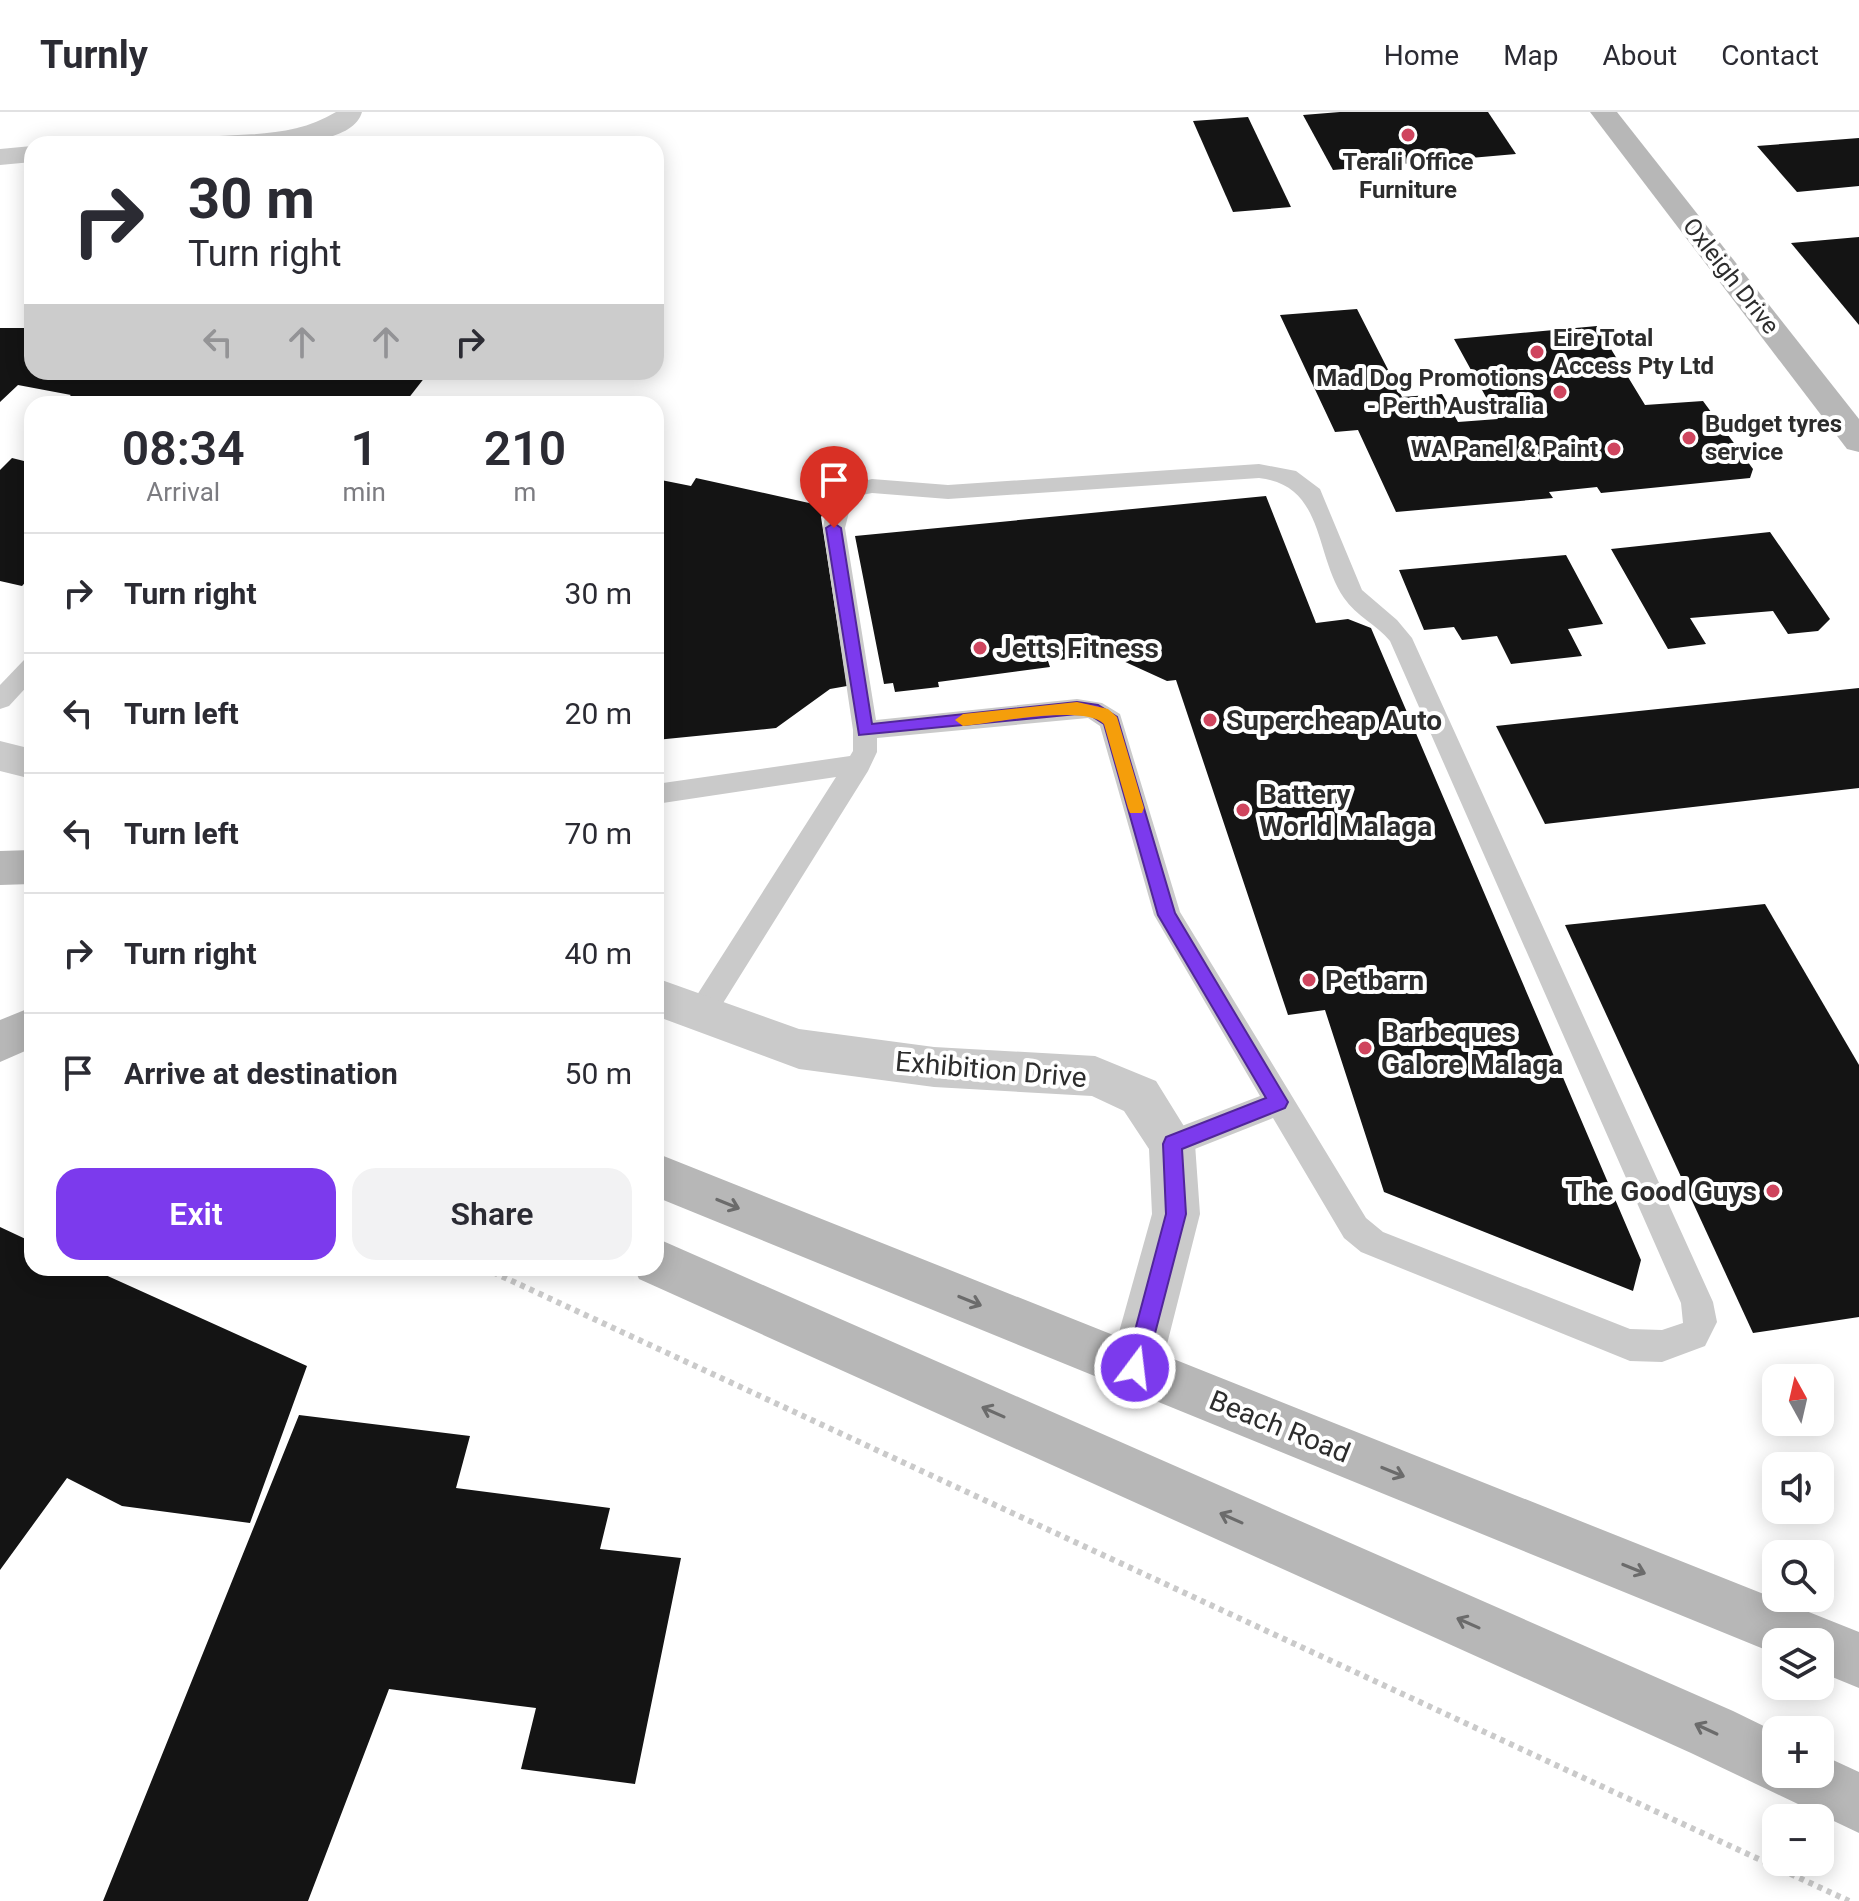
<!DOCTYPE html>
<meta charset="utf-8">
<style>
body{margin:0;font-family:Roboto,sans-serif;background:#f2f2f3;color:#2b2b33;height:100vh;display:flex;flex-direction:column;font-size:30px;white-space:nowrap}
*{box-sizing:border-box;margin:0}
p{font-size:26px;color:#7c7c81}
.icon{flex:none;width:44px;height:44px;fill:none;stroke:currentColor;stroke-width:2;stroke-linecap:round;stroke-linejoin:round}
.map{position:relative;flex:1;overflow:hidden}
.details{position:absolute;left:24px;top:284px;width:640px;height:880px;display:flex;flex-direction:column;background:#fff;border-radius:24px;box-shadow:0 4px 20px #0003}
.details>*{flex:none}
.banner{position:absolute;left:24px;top:24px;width:640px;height:244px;border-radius:24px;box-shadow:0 4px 20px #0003;background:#fff;color:#2b2b33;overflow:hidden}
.needle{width:52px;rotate:352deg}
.fabs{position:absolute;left:1762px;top:1252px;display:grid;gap:16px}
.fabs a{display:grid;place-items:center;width:72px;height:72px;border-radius:16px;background:#fff;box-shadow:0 4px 20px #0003;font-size:40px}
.pin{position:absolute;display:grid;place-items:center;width:68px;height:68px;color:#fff;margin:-82px -34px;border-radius:50% 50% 50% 0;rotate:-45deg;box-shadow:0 0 8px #0007}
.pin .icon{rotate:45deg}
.me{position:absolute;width:88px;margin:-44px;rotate:15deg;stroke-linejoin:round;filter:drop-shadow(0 0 6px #0008)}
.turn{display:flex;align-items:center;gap:28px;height:168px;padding:0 32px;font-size:36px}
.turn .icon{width:104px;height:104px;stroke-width:2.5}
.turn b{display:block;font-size:56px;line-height:68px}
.lanes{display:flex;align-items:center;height:76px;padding:0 32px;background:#0003;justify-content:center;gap:40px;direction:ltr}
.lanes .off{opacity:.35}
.eta{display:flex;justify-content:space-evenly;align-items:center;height:136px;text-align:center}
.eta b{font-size:48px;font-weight:600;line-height:56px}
.button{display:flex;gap:16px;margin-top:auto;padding:16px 32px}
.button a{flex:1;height:92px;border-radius:24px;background:#7c3aed;color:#fff;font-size:32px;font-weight:600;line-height:92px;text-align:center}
.button a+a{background:#f2f2f3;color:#2b2b33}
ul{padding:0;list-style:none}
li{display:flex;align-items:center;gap:24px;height:120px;padding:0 32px;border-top:2px solid #e1e1e2}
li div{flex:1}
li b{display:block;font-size:30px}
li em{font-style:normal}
header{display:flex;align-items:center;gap:48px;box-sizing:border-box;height:112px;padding:0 40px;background:#fff;border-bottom:2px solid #e1e1e2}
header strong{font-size:38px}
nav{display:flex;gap:44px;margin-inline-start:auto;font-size:28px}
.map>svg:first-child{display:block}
.building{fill:#141414}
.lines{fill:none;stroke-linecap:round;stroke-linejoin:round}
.path{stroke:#cacaca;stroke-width:6;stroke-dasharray:5 5;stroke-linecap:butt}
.lane{fill:#cacaca;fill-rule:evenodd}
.street{fill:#cacaca;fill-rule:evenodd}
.secondary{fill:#b7b7b7;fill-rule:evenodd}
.oneway{stroke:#6b6b6b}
.route{fill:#7c3aed;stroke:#51269a;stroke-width:2}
.slow{fill:#f59e0b}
.poi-dot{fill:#cf455e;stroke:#fff;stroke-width:3}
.labels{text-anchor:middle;stroke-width:8;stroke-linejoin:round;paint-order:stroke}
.far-poi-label{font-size:24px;font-weight:bold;fill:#2d2d2d;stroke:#fff;text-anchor:start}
.far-street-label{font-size:24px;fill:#2d2d2d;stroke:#fff}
.poi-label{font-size:28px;font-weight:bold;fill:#2d2d2d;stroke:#fff;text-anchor:start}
.street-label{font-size:28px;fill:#2d2d2d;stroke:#fff}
</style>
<header>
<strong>Turnly</strong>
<nav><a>Home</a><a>Map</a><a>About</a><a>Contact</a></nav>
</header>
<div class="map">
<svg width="1859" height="1789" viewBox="0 0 1859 1789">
<rect width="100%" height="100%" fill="#fff"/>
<g class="building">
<polygon points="1340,0 1488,0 1516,42 1333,58 1303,3"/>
<polygon points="1248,5 1291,95 1233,100 1193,9"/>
<polygon points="1859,26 1859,74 1797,80 1757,34"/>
<polygon points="1859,125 1859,213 1791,131"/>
<polygon points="1357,197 1402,285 1442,282 1458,310 1498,307 1454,227 1597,214 1645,293 1703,289 1753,357 1750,366 1601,381 1597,375 1549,380 1553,386 1396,400 1358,318 1335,320 1280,203"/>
<polygon points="0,216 32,216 32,260 429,260 404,292 90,292 66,287 71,283 18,273 0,290"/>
<polygon points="12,346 32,351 32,463 22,474 0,469 0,358"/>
<polygon points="696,366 827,395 821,405 847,574 830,577 776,616 656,628 656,367 691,374"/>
<polygon points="1266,384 1316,511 1348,507 1371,516 1641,1148 1633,1179 1384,1080 1325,898 1288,903 1176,568 1167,569 1110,543 1048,549 1050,555 938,570 939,575 895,580 893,571 884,572 855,424"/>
<polygon points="1770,420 1830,507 1818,519 1788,522 1773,499 1690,506 1706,532 1668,537 1611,437"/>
<polygon points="1566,443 1603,512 1568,517 1582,544 1511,552 1497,524 1462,528 1454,515 1424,518 1399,458"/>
<polygon points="1859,576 1859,676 1545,712 1496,614"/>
<polygon points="1765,792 1859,953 1859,1205 1753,1221 1565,813"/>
<polygon points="0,1115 32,1130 32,1156 90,1156 307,1254 250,1411 122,1394 67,1366 0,1458"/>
<polygon points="299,1303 470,1324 456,1376 610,1396 600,1437 681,1446 635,1672 521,1657 536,1596 389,1577 308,1789 103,1789"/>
</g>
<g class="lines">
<polyline class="path" points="484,1156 1849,1789"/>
<g class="lane">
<path d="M1259 352 1296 359 1320 377 1362 478 1397 508 1412 526 1713 1190 1717 1210 1705 1234 1662 1250 1630 1249 1361 1140 1344 1126 1273 1006 1172 1046 1161 1042 1157 1032 1161 1022 1260 984 1154 803 1100 614 1088 606 877 626V640L868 659 710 912 700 915 690 912 686 903 690 894 836 665 656 692V672L850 644 853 639V618L823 416 826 399 836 381 847 373 872 367 948 373ZM1259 366C1325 373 1314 442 1344 486 1356 504 1377 513 1390 529L1681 1191 1683 1211 1662 1218 1630 1217 1383 1120 1366 1106 1180 800 1120 602 1102 591 1077 587 876 608 845 416 851 392 862 383 872 381 948 387Z"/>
<polygon points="32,545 32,569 9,594 0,597 0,573 24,548"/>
</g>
<g class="street">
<path d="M336 0H362C351 41 239 32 205 32L209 26 219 24C260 22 300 22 336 0Z"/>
<polygon points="32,34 32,50 0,53 0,37"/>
<polygon points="0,629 32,637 32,667 0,659"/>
<polygon points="656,866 799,917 934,935 1095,944 1156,969 1195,1032 1200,1102 1161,1256 1153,1274 1135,1282 1117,1274 1109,1256 1152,1102 1149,1037 1124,999 1092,984 934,975 799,957 656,904"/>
</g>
<g class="secondary">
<polygon points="1590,0 1617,0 1859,307 1859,340 1847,337"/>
<polygon points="32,738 32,772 0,773 0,739"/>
<polygon points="32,895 32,936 0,950 0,908"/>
<polygon points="656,1041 1859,1520 1859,1576 1820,1560 1820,1530 1776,1530 1776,1542 656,1085"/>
<polygon points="656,1126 1733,1599 1776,1620 1776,1662 1820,1662 1820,1642 1859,1660 1859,1721 1691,1641 639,1167 634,1156 656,1156"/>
</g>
</g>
<defs><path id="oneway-shaft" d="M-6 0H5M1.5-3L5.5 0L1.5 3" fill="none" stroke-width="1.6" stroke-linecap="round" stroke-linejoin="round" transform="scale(2)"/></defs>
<g class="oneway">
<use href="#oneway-shaft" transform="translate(728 1092) rotate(22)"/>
<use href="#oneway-shaft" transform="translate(970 1189) rotate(22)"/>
<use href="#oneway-shaft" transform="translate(993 1300) rotate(-156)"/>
<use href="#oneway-shaft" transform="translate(1393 1360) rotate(22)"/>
<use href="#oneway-shaft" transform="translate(1231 1406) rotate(-156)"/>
<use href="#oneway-shaft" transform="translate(1634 1457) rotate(22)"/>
<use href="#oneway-shaft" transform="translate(1468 1511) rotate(-156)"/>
<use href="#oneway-shaft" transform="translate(1706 1617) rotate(-155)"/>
</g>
<polygon class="route" points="834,411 841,416 872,612 1077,590 1098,593 1117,605 1175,801 1288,990 1285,996 1182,1037 1186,1102 1146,1256 1143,1263 1135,1267 1128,1263 1125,1256 1166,1102 1163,1032 1166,1025 1266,986 1158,803 1104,612 1090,603 1077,602 859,623 826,416"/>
<path class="slow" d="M1077 590 1108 597 1117 605 1144 696 1142 701H1130L1128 696 1104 612C1085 592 992 611 963 614L955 608 963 602Z"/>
<g class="poi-dot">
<circle cx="1408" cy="23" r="8"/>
<circle cx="1537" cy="240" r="8"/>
<circle cx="1560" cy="280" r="8"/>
<circle cx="1689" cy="326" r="8"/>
<circle cx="1614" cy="337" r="8"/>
<circle cx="980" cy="536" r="8"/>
<circle cx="1210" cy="608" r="8"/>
<circle cx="1243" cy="698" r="8"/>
<circle cx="1309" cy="868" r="8"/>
<circle cx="1365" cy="936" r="8"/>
<circle cx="1773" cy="1079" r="8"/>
</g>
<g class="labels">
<g class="far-poi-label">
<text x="1408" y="58" text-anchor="middle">Terali Office<tspan x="1408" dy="28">Furniture</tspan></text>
<text x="1553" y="234">Eire Total<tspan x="1553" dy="28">Access Pty Ltd</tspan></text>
<text x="1544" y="274" text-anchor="end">Mad Dog Promotions<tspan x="1544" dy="28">- Perth Australia</tspan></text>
<text x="1705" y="320">Budget tyres<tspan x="1705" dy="28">service</tspan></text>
<text x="1598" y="345" text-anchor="end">WA Panel &amp; Paint</text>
</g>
<g class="far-street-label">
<text transform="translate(1731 164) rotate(52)" y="8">Oxleigh Drive</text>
</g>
<g class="poi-label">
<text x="996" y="546">Jetts Fitness</text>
<text x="1226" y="618">Supercheap Auto</text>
<text x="1259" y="692">Battery<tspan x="1259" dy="32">World Malaga</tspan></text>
<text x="1325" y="878">Petbarn</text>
<text x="1381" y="930">Barbeques<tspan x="1381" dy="32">Galore Malaga</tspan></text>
<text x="1757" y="1089" text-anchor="end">The Good Guys</text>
</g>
<g class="street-label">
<text transform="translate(991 957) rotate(5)" y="10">Exhibition Drive</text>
<text transform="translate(1280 1314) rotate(22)" y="10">Beach Road</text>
</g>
</g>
</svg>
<div class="fabs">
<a><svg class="needle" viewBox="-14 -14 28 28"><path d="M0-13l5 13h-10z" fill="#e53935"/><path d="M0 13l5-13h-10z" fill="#7c7c81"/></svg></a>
<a><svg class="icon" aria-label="sound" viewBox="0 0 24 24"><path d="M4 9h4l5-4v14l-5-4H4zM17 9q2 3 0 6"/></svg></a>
<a><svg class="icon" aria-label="search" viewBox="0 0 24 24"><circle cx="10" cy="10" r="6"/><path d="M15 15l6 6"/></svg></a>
<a><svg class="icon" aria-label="layers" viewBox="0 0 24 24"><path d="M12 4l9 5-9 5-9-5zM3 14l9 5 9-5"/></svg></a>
<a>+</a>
<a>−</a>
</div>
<div class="pin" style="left:834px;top:416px;background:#d93025"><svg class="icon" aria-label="arrive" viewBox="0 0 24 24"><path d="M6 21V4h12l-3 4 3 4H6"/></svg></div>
<svg class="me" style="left:1135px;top:1256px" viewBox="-20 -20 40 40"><circle r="17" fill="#7c3aed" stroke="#fff" stroke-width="3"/><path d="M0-11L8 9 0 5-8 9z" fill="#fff"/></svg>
<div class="banner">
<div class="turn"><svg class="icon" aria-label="right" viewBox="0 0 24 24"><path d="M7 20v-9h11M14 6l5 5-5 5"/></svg><div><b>30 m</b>Turn right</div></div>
<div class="lanes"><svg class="icon off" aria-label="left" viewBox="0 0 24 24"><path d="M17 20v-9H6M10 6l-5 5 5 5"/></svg><svg class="icon off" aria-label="ahead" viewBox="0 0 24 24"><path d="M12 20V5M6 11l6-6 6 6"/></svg><svg class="icon off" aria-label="ahead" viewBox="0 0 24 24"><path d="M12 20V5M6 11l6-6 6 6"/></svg><svg class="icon" aria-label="right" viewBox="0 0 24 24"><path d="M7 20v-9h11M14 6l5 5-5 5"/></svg></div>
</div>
<section class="details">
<div class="eta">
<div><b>08:34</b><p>Arrival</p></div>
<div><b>1</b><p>min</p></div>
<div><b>210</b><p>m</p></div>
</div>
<ul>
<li><svg class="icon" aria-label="right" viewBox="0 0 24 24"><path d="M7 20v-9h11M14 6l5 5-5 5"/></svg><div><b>Turn right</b></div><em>30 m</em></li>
<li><svg class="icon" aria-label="left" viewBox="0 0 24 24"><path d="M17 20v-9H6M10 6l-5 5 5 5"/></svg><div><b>Turn left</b></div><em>20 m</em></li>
<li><svg class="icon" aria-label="left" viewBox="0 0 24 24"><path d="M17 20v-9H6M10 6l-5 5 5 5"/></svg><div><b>Turn left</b></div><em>70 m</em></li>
<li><svg class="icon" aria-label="right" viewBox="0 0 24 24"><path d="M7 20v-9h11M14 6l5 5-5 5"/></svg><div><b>Turn right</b></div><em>40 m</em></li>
<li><svg class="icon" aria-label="arrive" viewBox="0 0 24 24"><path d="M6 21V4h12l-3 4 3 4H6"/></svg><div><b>Arrive at destination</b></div><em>50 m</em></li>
</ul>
<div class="button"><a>Exit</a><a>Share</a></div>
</section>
</div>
